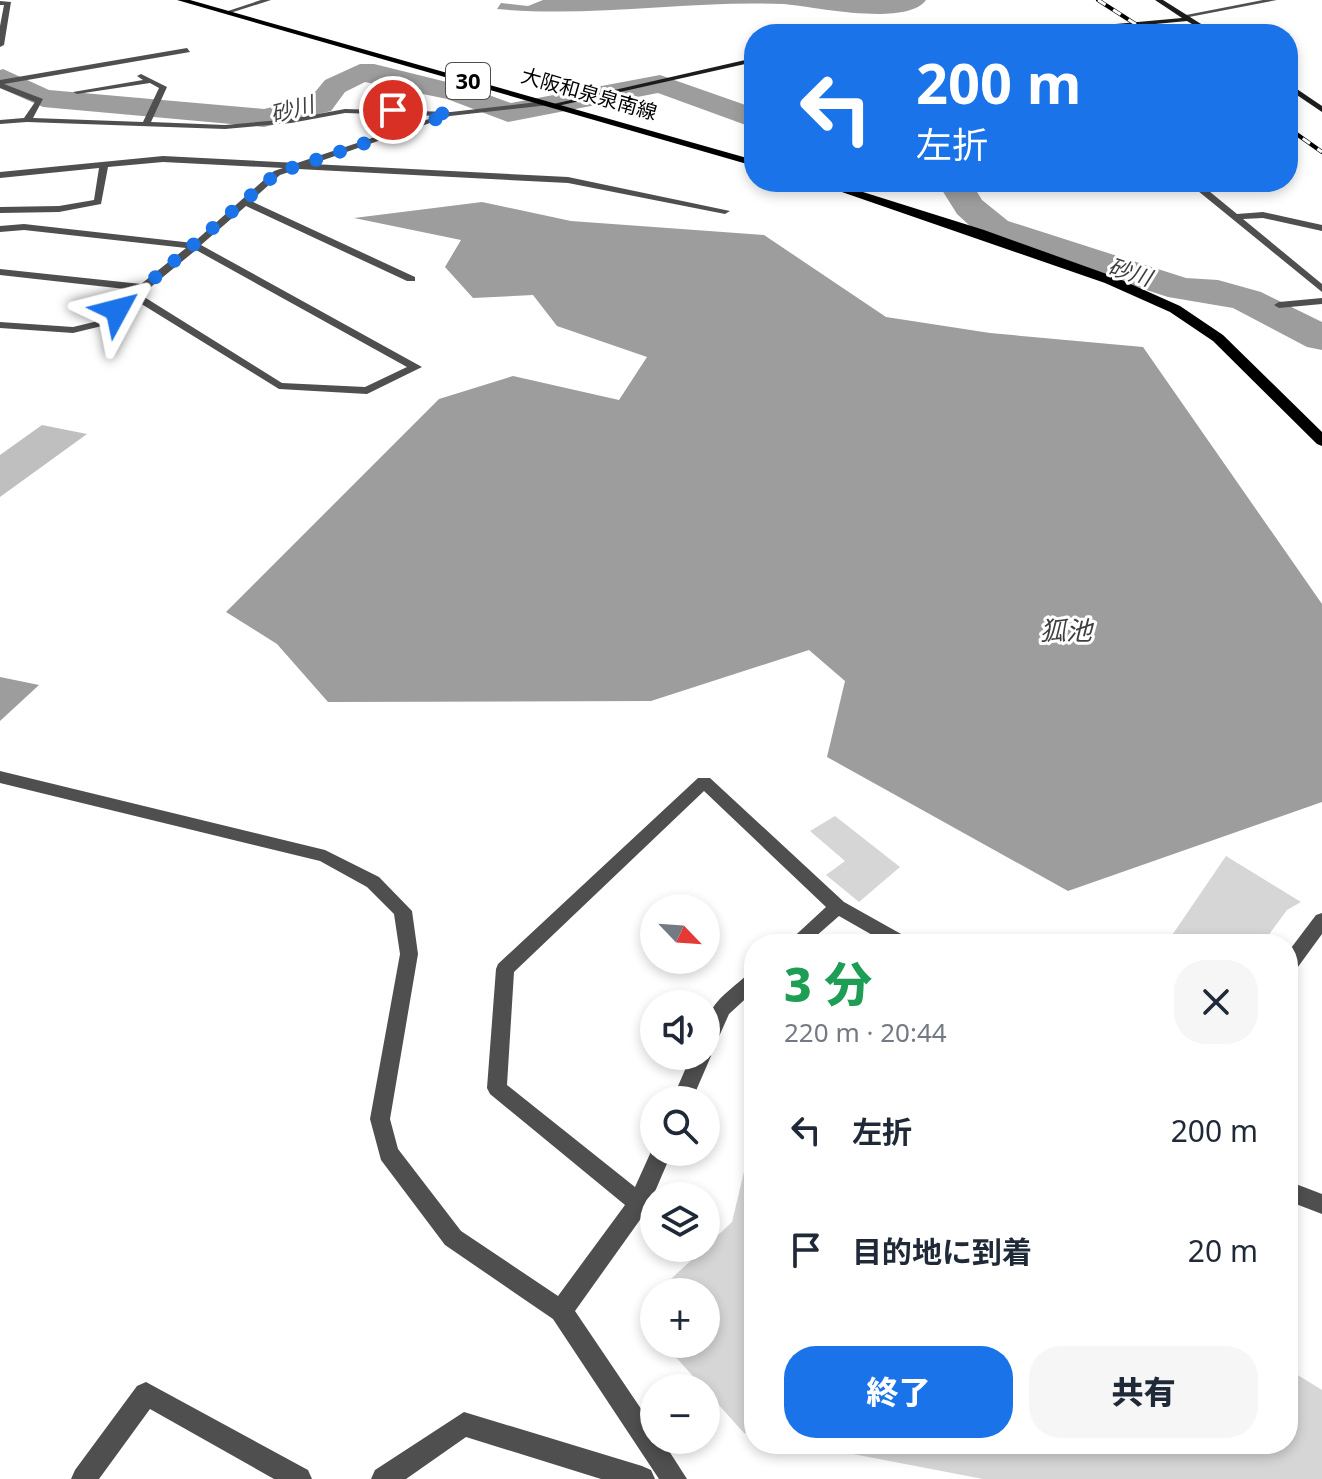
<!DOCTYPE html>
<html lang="ja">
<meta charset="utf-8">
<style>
body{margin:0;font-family:"Noto Sans","Noto Sans JP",sans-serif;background:#f6f6f7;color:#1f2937;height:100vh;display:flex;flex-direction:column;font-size:30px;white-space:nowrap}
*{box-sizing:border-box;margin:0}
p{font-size:26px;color:#747a83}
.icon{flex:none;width:44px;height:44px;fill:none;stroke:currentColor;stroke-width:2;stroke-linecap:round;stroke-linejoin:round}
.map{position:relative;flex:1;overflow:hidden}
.drawer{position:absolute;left:744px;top:934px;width:554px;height:520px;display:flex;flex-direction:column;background:#fff;border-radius:32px;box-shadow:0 4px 12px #0003}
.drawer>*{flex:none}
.top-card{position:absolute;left:744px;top:24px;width:554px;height:168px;border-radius:32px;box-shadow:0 4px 12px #0003;background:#1a73e8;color:#fff;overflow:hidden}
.needle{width:52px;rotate:115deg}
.controls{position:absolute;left:640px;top:894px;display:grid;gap:16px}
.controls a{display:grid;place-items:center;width:80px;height:80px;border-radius:50%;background:#fff;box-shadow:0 4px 12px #0003;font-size:40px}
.pin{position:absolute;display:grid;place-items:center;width:68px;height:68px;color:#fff;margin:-34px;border:4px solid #fff;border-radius:50%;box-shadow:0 2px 8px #0007}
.me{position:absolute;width:88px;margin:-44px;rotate:52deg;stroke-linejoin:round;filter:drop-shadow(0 0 6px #0008)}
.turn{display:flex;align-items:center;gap:28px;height:168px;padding:0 40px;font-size:36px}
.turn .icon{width:104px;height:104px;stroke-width:2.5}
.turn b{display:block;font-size:56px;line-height:68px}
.round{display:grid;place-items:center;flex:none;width:84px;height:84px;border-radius:32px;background:#f6f6f7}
.headline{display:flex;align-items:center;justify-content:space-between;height:136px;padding:0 40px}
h1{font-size:48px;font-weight:800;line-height:60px;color:#1e9e55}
.action{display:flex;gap:16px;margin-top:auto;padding:16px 40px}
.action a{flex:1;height:92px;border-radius:32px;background:#1a73e8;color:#fff;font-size:32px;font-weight:800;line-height:92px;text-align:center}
.action a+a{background:#f6f6f7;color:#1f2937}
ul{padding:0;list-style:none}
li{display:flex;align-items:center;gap:24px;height:120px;padding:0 40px}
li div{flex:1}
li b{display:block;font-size:30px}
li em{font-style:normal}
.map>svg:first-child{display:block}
.green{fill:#d6d6d6}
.water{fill:#9d9d9d}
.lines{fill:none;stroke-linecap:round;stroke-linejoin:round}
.river{fill:#9d9d9d;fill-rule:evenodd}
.building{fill:#bfbfbf}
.street{fill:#4f4f4f;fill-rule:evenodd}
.secondary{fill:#1c1c1c;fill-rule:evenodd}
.primary{fill:#000;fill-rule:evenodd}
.rail-casing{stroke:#000;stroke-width:4}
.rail{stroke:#fff;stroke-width:3;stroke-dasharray:9;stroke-linecap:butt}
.route{stroke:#1a73e8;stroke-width:14;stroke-dasharray:0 25.2}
.labels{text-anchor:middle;stroke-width:6;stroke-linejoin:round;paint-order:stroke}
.far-street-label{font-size:20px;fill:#000;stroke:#fff}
.shield{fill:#fff;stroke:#4c4c4c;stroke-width:2}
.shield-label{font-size:22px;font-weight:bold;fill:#000}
.far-water-label{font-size:22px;font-style:italic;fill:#3e3e3e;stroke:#fff}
.water-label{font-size:26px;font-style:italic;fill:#3e3e3e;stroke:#fff}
</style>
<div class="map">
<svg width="1322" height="1479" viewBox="0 0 1322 1479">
<rect width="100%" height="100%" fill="#fff"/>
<g class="green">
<polygon points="835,816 900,867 859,902 826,875 845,861 810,831"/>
<polygon points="1226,856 1301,902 1287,910 1262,944 1166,944"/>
<polygon points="754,1130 754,1435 744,1433 664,1344 706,1344 706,1292 657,1292 732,1222"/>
<polygon points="1288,1369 1322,1390 1322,1479 983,1479 801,1444 1288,1444"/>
</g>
<g class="water">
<path d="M543 0H926C906 27 816 7 784 4 691 0 593 18 497 9L501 3 528 6Z"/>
<polygon points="482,202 571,221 764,235 886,317 990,333 1143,347 1322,604 1322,802 1068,891 827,757 845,681 809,650 651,701 328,702 277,644 226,612 439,399 513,376 619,400 647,357 557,326 533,295 473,298 445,267 461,240 354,218"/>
<polygon points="0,677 39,685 0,721"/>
</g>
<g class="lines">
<g class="river">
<polygon points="360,64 374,64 467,87 511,103 660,75 754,108 754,128 658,93 508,122 447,99 365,82 345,92 331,111 264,127 43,107 0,88 0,70 3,69 49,90 264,109 310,98 325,80"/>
<polygon points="937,182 971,182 982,200 1008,221 1186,278 1218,280 1261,292 1322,322 1322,350 1307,347 1233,308 1168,297 982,237 957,214"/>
</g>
</g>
<polygon class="building" points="42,425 87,434 0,497 0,455"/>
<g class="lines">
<g class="street">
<polygon points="261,0 271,0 230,13 225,12"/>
<polygon points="1263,0 1277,0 1184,18 1181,16"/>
<polygon points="0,1 11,2 4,45 0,47 0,26 4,5 0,5"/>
<path d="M187 48 190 52 4 84 43 99 33 118 143 122 159 88 150 83 77 94 73 92 143 80 137 76 141 74 167 87 151 122 225 125 291 119 345 109 451 112 546 101 549 105 450 116 312 164 568 177 730 211 725 214 568 183 298 169 280 175 251 201 415 277V281H407L246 206 201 245 422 367 367 394 279 389 135 300 102 326 73 333 0 328V322L73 327 94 322 134 290 0 275V269L141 284 186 248 24 230 0 232V226L24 224 193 243 274 171 283 168 163 162 108 167 101 204 59 212 0 213V207L59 206 94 200 99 168 0 178V172L163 156 297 163 438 116 345 113 291 123 225 129 27 122 0 124V120L24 118 35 102 0 88V80ZM196 250 407 367 365 387 282 383 141 295Z"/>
<polygon points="1187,182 1198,182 1237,214 1263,212 1322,225 1322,231 1263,218 1243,219 1322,284 1322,292"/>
<polygon points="1322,298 1322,304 1279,308 1274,305 1279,302"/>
<polygon points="0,771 325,850 379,877 412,911 418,954 390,1119 398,1149 461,1231 558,1296 625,1205 490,1094 487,1088 496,969 498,964 698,778 710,778 844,902 910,939 912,944 888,944 839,916 807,944 786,944 826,907 704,791 514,972 507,1085 635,1187 654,1145 654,1152 672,1152 647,1210 575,1311 654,1428 654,1440 662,1440 687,1479 659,1479 553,1319 445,1245 381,1160 370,1119 400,954 394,914 367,887 320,861 0,783"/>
<polygon points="1322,913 1322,934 1295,971 1288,973 1288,952 1316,915"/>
<path d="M754 973V991L729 1014 713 1050 709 1051 711 1056 692 1100H672L691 1056H706C706 1005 710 1007 747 975Z"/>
<polygon points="1288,1181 1322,1194 1322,1214 1288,1201"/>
<polygon points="146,1382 308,1470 312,1479 274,1479 150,1409 99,1479 71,1479 75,1470 137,1386"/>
<polygon points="464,1412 642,1466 651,1470 655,1479 601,1479 466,1437 406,1479 371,1479 375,1470"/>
</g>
<g class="secondary">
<polygon points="1155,0 1163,0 1217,34 1208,34 1187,21 1071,32 949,34 1071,28 1182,18"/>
<polygon points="754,58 754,62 553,107 549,105"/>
<polygon points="1288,83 1322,106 1322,112 1288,89"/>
</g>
<g class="primary">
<polygon points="177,0 190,0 754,160 754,166"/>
<polygon points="813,182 831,182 984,230 1115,277 1180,306 1223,335 1322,432 1322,446 1317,444 1213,341 1170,312 1105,283"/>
</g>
<defs>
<g id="rail">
<polyline points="1098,0 1151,34"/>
<polyline points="1288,128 1322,152"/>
</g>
</defs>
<use href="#rail" class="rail-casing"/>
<use href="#rail" class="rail"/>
</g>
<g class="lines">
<polyline class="route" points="117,310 277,173 451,114 393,110"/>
</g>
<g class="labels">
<g class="far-street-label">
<text transform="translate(589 94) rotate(16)" y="7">大阪和泉泉南線</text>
</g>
<rect class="shield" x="446" y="63" width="44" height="36" rx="6"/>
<g class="shield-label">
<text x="468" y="89">30</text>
</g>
<g class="far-water-label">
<text transform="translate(292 109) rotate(-15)" y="8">砂川</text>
<text transform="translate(1130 272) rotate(18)" y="8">砂川</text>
</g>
<g class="water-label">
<text x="1066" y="640">狐池</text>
</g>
</g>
</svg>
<div class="controls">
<a><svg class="needle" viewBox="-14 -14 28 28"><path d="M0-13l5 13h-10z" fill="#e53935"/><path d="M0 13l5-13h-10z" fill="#747a83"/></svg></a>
<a><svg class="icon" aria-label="sound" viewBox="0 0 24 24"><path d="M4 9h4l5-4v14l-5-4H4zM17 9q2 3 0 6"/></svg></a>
<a><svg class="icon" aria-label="search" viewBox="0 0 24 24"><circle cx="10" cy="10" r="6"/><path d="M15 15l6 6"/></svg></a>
<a><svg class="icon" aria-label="layers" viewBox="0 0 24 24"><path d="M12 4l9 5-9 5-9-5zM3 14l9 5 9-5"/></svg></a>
<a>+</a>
<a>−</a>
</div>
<div class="pin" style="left:393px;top:110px;background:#d93025"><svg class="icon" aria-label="arrive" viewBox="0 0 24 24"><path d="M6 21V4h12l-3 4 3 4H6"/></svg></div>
<svg class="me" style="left:117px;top:310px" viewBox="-20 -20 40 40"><path d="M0-17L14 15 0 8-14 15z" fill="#1a73e8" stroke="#fff" stroke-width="4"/></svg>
<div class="top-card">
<div class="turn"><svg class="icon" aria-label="left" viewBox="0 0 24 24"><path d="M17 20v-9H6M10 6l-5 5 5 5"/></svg><div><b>200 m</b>左折</div></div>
</div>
<section class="drawer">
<div class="headline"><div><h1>3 分</h1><p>220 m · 20:44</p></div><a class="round"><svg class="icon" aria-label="close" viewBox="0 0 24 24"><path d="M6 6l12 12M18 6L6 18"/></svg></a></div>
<ul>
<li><svg class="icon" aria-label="left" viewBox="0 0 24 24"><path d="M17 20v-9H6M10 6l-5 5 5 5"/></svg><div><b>左折</b></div><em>200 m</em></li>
<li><svg class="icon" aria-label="arrive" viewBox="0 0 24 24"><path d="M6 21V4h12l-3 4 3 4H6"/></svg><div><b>目的地に到着</b></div><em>20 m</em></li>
</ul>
<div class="action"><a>終了</a><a>共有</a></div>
</section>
</div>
